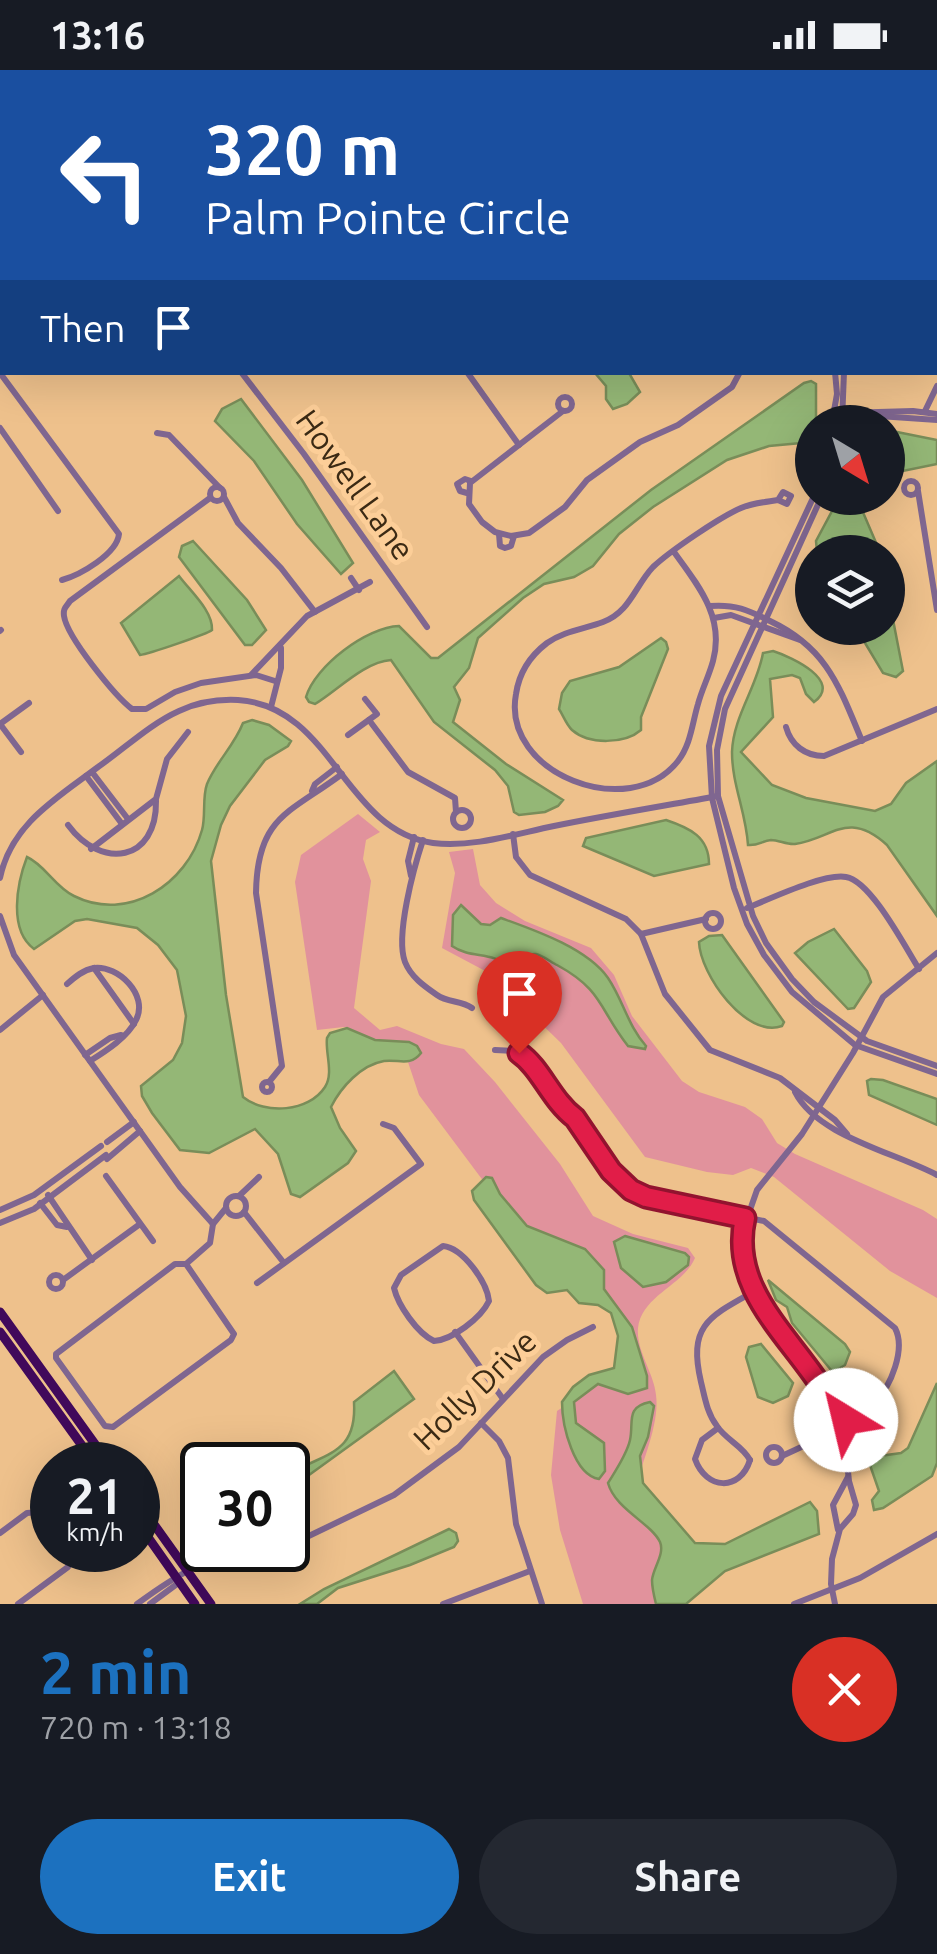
<!DOCTYPE html>
<meta charset="utf-8">
<style>
body{margin:0;font-family:Ubuntu,sans-serif;background:#242831;color:#f1f3f6;height:100vh;display:flex;flex-direction:column;font-size:38px;white-space:nowrap}
*{box-sizing:border-box;margin:0}
p{font-size:32px;color:#9ea1a6}
.icon{flex:none;width:55px;height:55px;fill:none;stroke:currentColor;stroke-width:2;stroke-linecap:round;stroke-linejoin:round}
.map{position:relative;height:1534px;overflow:hidden}
.details{display:flex;flex-direction:column;background:#171b24;flex:1}
.details>*{flex:none}
.guide{position:absolute;left:0px;top:0px;width:938px;height:305px;box-shadow:0 10px 40px #0002;background:#1a4fa0;color:#fff;overflow:hidden}
.needle{width:65px;rotate:142deg}
.fabs{position:absolute;left:795px;top:335px;display:grid;gap:20px}
.fabs a{display:grid;place-items:center;width:110px;height:110px;border-radius:50%;background:#171b24;box-shadow:0 10px 40px #0002;font-size:50px}
.speed{position:absolute;left:30px;top:1372px;display:flex;gap:20px;font-size:50px;font-weight:700;text-align:center}
.speed>*{display:grid;place-content:center;width:130px;height:130px;border-radius:50%;background:#171b24;box-shadow:0 10px 40px #0002;line-height:1}
.speed small{font-size:25px;font-weight:400}
.speed .limit{border:5px solid #111;border-radius:15px;background:#fff;color:#111}
.pin{position:absolute;display:grid;place-items:center;width:85px;height:85px;color:#fff;margin:-102px -42px;border-radius:50% 50% 50% 0;rotate:-45deg;box-shadow:0 0 10px #0007}
.pin .icon{rotate:45deg}
.me{position:absolute;width:110px;margin:-55px;rotate:324deg;stroke-linejoin:round;filter:drop-shadow(0 0 8px #0008)}
.turn{display:flex;align-items:center;gap:35px;height:210px;padding:0 40px;font-size:45px}
.turn .icon{width:130px;height:130px;stroke-width:2.5}
.turn b{display:block;font-size:70px;line-height:85px}
.then{display:flex;align-items:center;height:95px;padding:0 40px;background:#0003;gap:20px;font-size:38px}
.round{display:grid;place-items:center;flex:none;width:105px;height:105px;border-radius:52px;background:#242831}
.overview{display:flex;align-items:center;justify-content:space-between;height:170px;padding:0 40px}
h1{font-size:60px;font-weight:700;line-height:75px;color:#1c71bf}
.action{display:flex;gap:20px;margin-top:auto;padding:20px 40px}
.action a{flex:1;height:115px;border-radius:60px;background:#1c71bf;color:#fff;font-size:40px;font-weight:700;line-height:115px;text-align:center}
.action a+a{background:#242831;color:#f1f3f6}
.status{display:flex;justify-content:space-between;align-items:center;height:70px;padding:0 50px;background:#171b24;direction:ltr}
.status svg{height:28px;fill:currentColor}
.map>svg:first-child{display:block}
.green{fill:#e1929c}
.water{fill:#94b776;stroke:#798d59;stroke-width:2.5}
.lines{fill:none;stroke-linecap:round;stroke-linejoin:round}
.minor{stroke:#7f6690;stroke-width:6}
.major{stroke:#41095b;stroke-width:9}
.route-casing{stroke:#92132f;stroke-width:25}
.route{stroke:#e11d48;stroke-width:18}
.labels{text-anchor:middle;stroke-width:10;stroke-linejoin:round;paint-order:stroke}
.street-label{font-size:32px;fill:#3b2a14;stroke:#fcce98}
</style>
<div class="status"><b>13:16</b><svg viewBox="0 0 49 12"><path d="M0 12V9h3v3zM5 12V6h3v6zM10 12V3h3v9zM15 12V0h3v12zM26 1h20v11H26zM47 4h2v5h-2z"/></svg></div>
<div class="map">
<svg width="937" height="1534" viewBox="0 0 937 1534">
<rect width="100%" height="100%" fill="#eec18c"/>
<g class="green">
<path d="M358 744 380 762 366 770 363 789 371 811 354 938 380 960 397 956 441 974 464 979 495 1012 560 1094 593 1146 633 1164 688 1178 695 1188C683 1216 642 1225 638 1258 636 1281 654 1303 656 1325 660 1354 641 1394 634 1423L670 1487 668 1534H583L560 1460 551 1405 557 1341 614 1303 624 1262 612 1238 505 1140 419 1025 407 989 344 957 317 960 295 812 301 785Z"/>
<polygon points="473,779 480,815 496,833 525,851 591,878 614,905 632,946 682,1011 699,1022 745,1037 762,1049 777,1073 795,1084 923,1140 937,1149 937,1228 890,1201 774,1107 751,1098 733,1105 707,1102 645,1087 561,973 489,903 442,878 455,803 449,782"/>
</g>
<g class="water">
<polygon points="595,303 629,303 640,322 627,334 613,339 606,329 606,316"/>
<path d="M811 311 816 314V352H812L811 366 801 373 769 376 727 390 653 437 619 464 593 496 574 507 544 514 523 528 478 568 469 598 454 617 460 630 453 652 506 694 563 730 558 736 545 742 519 745 514 742 508 716 495 700 434 652 391 590C364 592 338 620 315 634L309 632 306 627C315 596 367 557 399 556L431 588H438L651 420 804 313Z"/>
<polygon points="241,329 302,410 353,493 341,504 297,454 254,391 215,351 222,339"/>
<polygon points="892,361 937,370 937,394 888,404 888,362"/>
<polygon points="839,428 861,428 862,440 880,482 817,482 816,471"/>
<polygon points="193,471 247,530 266,560 252,575 245,575 179,487 182,476"/>
<path d="M179 506C191 522 213 541 212 560 207 564 149 584 140 585L121 553Z"/>
<polygon points="888,524 903,601 896,607 883,603 856,558 888,558"/>
<path d="M661 568 666 572 668 579 641 647V660C625 674 589 675 572 660 566 654 563 645 559 639L562 623 570 611 619 597Z"/>
<path d="M773 581C792 587 843 611 814 632L806 624 800 608 792 605 770 609 773 647 741 682 772 715 806 728 875 741 891 734 906 713 937 691V846L887 775C847 739 832 769 795 774 787 775 779 770 771 770 762 771 758 776 748 775 746 742 732 715 732 682 733 647 757 617 763 583Z"/>
<path d="M252 650 269 655 291 671 288 676 265 690 230 736 221 755 211 791 226 925 243 1027C265 1045 309 1042 325 1017 334 1003 325 983 327 968L330 963 347 958 375 970 409 972 417 976 421 983C410 997 399 989 384 991 361 995 341 1017 331 1037L340 1058 356 1081 348 1093 300 1127 291 1124 278 1084 255 1059 209 1083 180 1080 152 1043 142 1026 141 1016 173 990 182 973 186 946 177 900 158 875 137 858 87 849 75 851 34 879C8 860 17 813 27 787 45 795 55 817 74 826 128 853 187 814 202 760 206 746 202 728 207 714 216 692 234 676 243 653Z"/>
<path d="M666 750C690 758 709 767 709 794L654 806 583 776 586 768Z"/>
<path d="M461 835 481 854 490 855 501 848C534 860 587 878 608 908 623 930 628 956 646 976L645 979 628 976C599 939 603 920 557 895 551 892 542 885 536 884 524 883 518 894 509 897 492 881 471 889 452 876L453 845Z"/>
<polygon points="834,859 867,901 871,912 854,938 848,939 795,883 808,872"/>
<path d="M722 865 784 952 782 956C746 969 700 904 699 872L709 866Z"/>
<polygon points="871,1009 883,1010 937,1029 937,1055 869,1025 867,1011"/>
<path d="M486 1107 492 1108 500 1124 527 1156 585 1179 604 1200V1219L632 1257 647 1306V1318L628 1324 598 1314 574 1332 576 1353 604 1373 605 1401 599 1409C574 1405 562 1356 562 1332L573 1317 589 1305 614 1298 618 1266 611 1243 598 1235 579 1233 567 1220 547 1223 536 1215 474 1130 472 1121Z"/>
<polygon points="625,1166 685,1183 689,1187 688,1195 666,1212 643,1217 621,1198 614,1172"/>
<polygon points="768,1210 845,1274 850,1282 845,1295 835,1301 831,1300 792,1253 787,1237 776,1230"/>
<polygon points="761,1274 793,1313 788,1326 773,1333 758,1327 746,1287 749,1277"/>
<path d="M394 1301 414 1329 298 1413 291 1403C328 1382 357 1383 354 1332Z"/>
<polygon points="937,1313 937,1393 932,1406 883,1438 874,1440 872,1430 879,1421 870,1395 880,1386 901,1383 908,1378"/>
<path d="M650 1332 654 1336 648 1367 640 1386 643 1413 695 1473 725 1474 810 1432 817 1441 819 1464 725 1501 686 1534H656C654 1526 652 1518 652 1510 653 1498 665 1484 660 1472 651 1453 615 1439 608 1413 616 1400 627 1384 630 1370 634 1352 625 1337 650 1332Z"/>
<polygon points="449,1459 456,1463 458,1471 454,1477 410,1495 338,1518 317,1534 300,1534 324,1519"/>
</g>
<g class="lines">
<g class="minor">
<polyline points="127,0 130,2"/>
<polyline points="135,0 137,2"/>
<polyline points="581,0 583,2"/>
<polyline points="926,0 929,0"/>
<polyline points="0,1 2,4"/>
<polyline points="763,2 764,0"/>
<polyline points="772,2 773,0"/>
<polyline points="883,2 888,0"/>
<polyline points="935,34 937,33"/>
<polyline points="0,70 2,68"/>
<polyline points="935,139 937,139"/>
<polyline points="935,231 937,233"/>
<polyline points="241,302 304,384 427,557"/>
<polyline points="467,302 519,375"/>
<path d="M0 303 119 464C117 484 80 505 62 510"/>
<circle cx="565" cy="334" r="7"/>
<polyline points="563,341 470,413 469,434 482,452 495,462 511,466 529,463 565,437 587,410 640,372 678,355 732,317 740,302"/>
<polyline points="925,341 937,316"/>
<polyline points="835,343 937,350"/>
<polyline points="844,343 913,341 937,344"/>
<polyline points="832,352 837,324 835,302"/>
<polyline points="842,352 844,302"/>
<polyline points="0,358 58,441"/>
<polyline points="157,363 169,365 220,418"/>
<circle cx="911" cy="418" r="7"/>
<circle cx="217" cy="424" r="7"/>
<polyline points="918,421 937,540"/>
<polyline points="467,423 460,421 457,414 465,409 471,411"/>
<polyline points="224,427 238,453 281,498 315,542"/>
<path d="M210 428 70 531C66 537 63 538 64 546 67 567 115 626 132 639H146L175 622 201 613 256 605 275 611"/>
<polyline points="813,428 721,626 709,676 712,728 734,818 747,854 764,885 792,922 855,975 937,1004"/>
<polyline points="821,428 725,639 717,680 718,726 753,846 766,873 792,909 814,932 867,971 937,996"/>
<polyline points="499,464 500,476 505,478 511,476 514,466"/>
<path d="M674 482C698 515 725 547 713 591 709 606 702 619 698 634 692 654 691 674 678 691 630 753 501 704 516 624 519 603 530 586 547 573 564 561 584 559 603 552 630 542 635 516 653 497 670 481 720 447 741 438 753 433 766 432 778 430L783 422 791 426 787 434 778 430"/>
<polyline points="351,508 359,520"/>
<path d="M710 536C735 534 748 540 770 551 827 578 839 616 862 671"/>
<polyline points="714,548 731,545 800,570"/>
<polyline points="0,561 1,560"/>
<polyline points="251,605 307,546 370,512"/>
<polyline points="271,637 281,598 281,578"/>
<polyline points="369,650 408,702 455,728 456,742"/>
<polyline points="0,654 29,633"/>
<polyline points="0,654 21,682"/>
<path d="M786 657C791 675 805 686 824 686L937 639"/>
<polyline points="348,665 377,644 365,629"/>
<polyline points="92,702 128,749"/>
<polyline points="86,706 122,754"/>
<polyline points="312,721 315,714 337,697"/>
<circle cx="462" cy="749" r="9"/>
<path d="M68 755C102 801 157 791 156 731"/>
<polyline points="513,764 516,787 530,805 626,849 641,864 665,924 710,980 780,1008 835,1050 847,1064"/>
<path d="M423 770C414 797 395 866 405 892 411 907 424 916 437 925 448 933 461 930 472 938"/>
<polyline points="91,779 156,729 167,689 188,662"/>
<polyline points="411,806 408,791 414,767"/>
<path d="M0 808C11 754 57 728 98 697 124 679 150 654 179 641 198 632 218 629 238 630 333 636 343 760 433 773 472 778 515 764 554 756 608 745 663 736 718 726"/>
<path d="M747 838C770 829 824 803 846 807 871 811 905 877 919 899"/>
<circle cx="713" cy="851" r="8"/>
<polyline points="0,846 14,885 180,1117 213,1154"/>
<polyline points="641,864 706,849"/>
<polyline points="94,898 134,954"/>
<path d="M67 914C75 907 83 900 94 898 118 895 149 925 136 950 128 967 106 981 90 991"/>
<polyline points="0,960 43,925"/>
<path d="M495 980 513 981 525 986 550 1023 602 1083 617 1108 645 1127 764 1151 895 1258C906 1279 891 1316 875 1332 865 1342 852 1347 840 1352"/>
<polyline points="85,985 110,968 121,965"/>
<circle cx="267" cy="1017" r="5"/>
<path d="M269 1012 282 996 256 823C257 746 290 743 342 704"/>
<path d="M795 1022C817 1066 894 1082 937 1105"/>
<polyline points="107,1072 134,1052"/>
<polyline points="107,1089 140,1061"/>
<polyline points="106,1106 153,1171"/>
<polyline points="48,1125 92,1190"/>
<circle cx="236" cy="1136" r="10"/>
<polyline points="239,1126 259,1107"/>
<polyline points="40,1133 57,1155 67,1157"/>
<polyline points="0,1140 34,1125 101,1076"/>
<polyline points="244,1142 284,1193"/>
<polyline points="0,1153 34,1139 106,1085"/>
<path d="M443 1176C463 1178 487 1212 489 1231 481 1248 452 1270 434 1271 417 1263 398 1235 394 1218L401 1205Z"/>
<polygon points="175,1194 186,1194 234,1264 231,1270 113,1357 105,1356 56,1288 56,1284"/>
<polyline points="186,1194 210,1173 213,1154 226,1138"/>
<circle cx="56" cy="1212" r="7"/>
<polyline points="63,1210 140,1154"/>
<polyline points="257,1213 421,1094 394,1058 383,1054"/>
<polyline points="455,1262 503,1329"/>
<polyline points="481,1353 499,1371 508,1388 516,1454 542,1534"/>
<path d="M718 1358 702 1370 695 1389C706 1420 740 1422 750 1390"/>
<circle cx="774" cy="1385" r="8"/>
<polyline points="782,1386 825,1366"/>
<path d="M750 1390C742 1375 726 1370 717 1356 707 1343 705 1328 701 1312 688 1256 708 1247 753 1222"/>
<polyline points="838,1460 833,1435 848,1407"/>
<polyline points="0,1463 27,1443 40,1442 52,1453"/>
<polyline points="288,1476 394,1425 459,1377 543,1287 567,1270 593,1257"/>
<polyline points="18,1534 68,1497 70,1480"/>
<path d="M137 1534C175 1506 208 1485 256 1480"/>
<polyline points="150,1534 181,1511"/>
<polyline points="443,1534 530,1501"/>
<polyline points="794,1534 860,1508 937,1464"/>
<polyline points="835,1534 831,1514 832,1489 840,1459 853,1444 856,1435 849,1411 844,1365 823,1317 753,1222 743,1193 743,1160 757,1120 802,1064 853,983 883,927 937,883"/>
</g>
<g class="major">
<polyline points="151,2 154,0"/>
<polyline points="175,2 178,0"/>
<polyline points="0,114 2,112"/>
<polyline points="0,129 2,127"/>
<polyline points="0,1242 110,1395"/>
<polyline points="0,1262 96,1395"/>
<polyline points="138,1432 211,1534"/>
<polyline points="138,1453 195,1534"/>
</g>
</g>
<g class="lines">
<defs>
<path id="route" d="M519 983C541 998 551 1030 575 1048L611 1101 631 1120 646 1127 745 1148C726 1231 813 1281 840 1352L846 1350"/>
</defs>
<use href="#route" class="route-casing"/>
<use href="#route" class="route"/>
</g>
<g class="labels">
<g class="street-label">
<text transform="translate(355 415) rotate(54)" y="11">Howell Lane</text>
<text transform="translate(475 1320) rotate(-44)" y="11">Holly Drive</text>
</g>
</g>
</svg>
<div class="fabs">
<a><svg class="needle" viewBox="-14 -14 28 28"><path d="M0-13l5 13h-10z" fill="#e53935"/><path d="M0 13l5-13h-10z" fill="#9ea1a6"/></svg></a>
<a><svg class="icon" aria-label="layers" viewBox="0 0 24 24"><path d="M12 4l9 5-9 5-9-5zM3 14l9 5 9-5"/></svg></a>
</div>
<div class="speed"><div>21<small>km/h</small></div><div class="limit">30</div></div>
<div class="pin" style="left:519px;top:983px;background:#d93025"><svg class="icon" aria-label="arrive" viewBox="0 0 24 24"><path d="M6 21V4h12l-3 4 3 4H6"/></svg></div>
<svg class="me" style="left:846px;top:1350px" viewBox="-20 -20 40 40"><circle r="19" fill="#fff"/><path d="M0-13L10 11 0 6-10 11z" fill="#e11d48"/></svg>
<div class="guide">
<div class="turn"><svg class="icon" aria-label="left" viewBox="0 0 24 24"><path d="M17 20v-9H6M10 6l-5 5 5 5"/></svg><div><b>320 m</b>Palm Pointe Circle</div></div>
<div class="then">Then<svg class="icon" aria-label="arrive" viewBox="0 0 24 24"><path d="M6 21V4h12l-3 4 3 4H6"/></svg></div>
</div>
</div>
<section class="details">
<div class="overview"><div><h1>2 min</h1><p>720 m · 13:18</p></div><a class="round" style="background:#d93025;color:#fff"><svg class="icon" aria-label="close" viewBox="0 0 24 24"><path d="M6 6l12 12M18 6L6 18"/></svg></a></div>
<div class="action"><a>Exit</a><a>Share</a></div>
</section>
